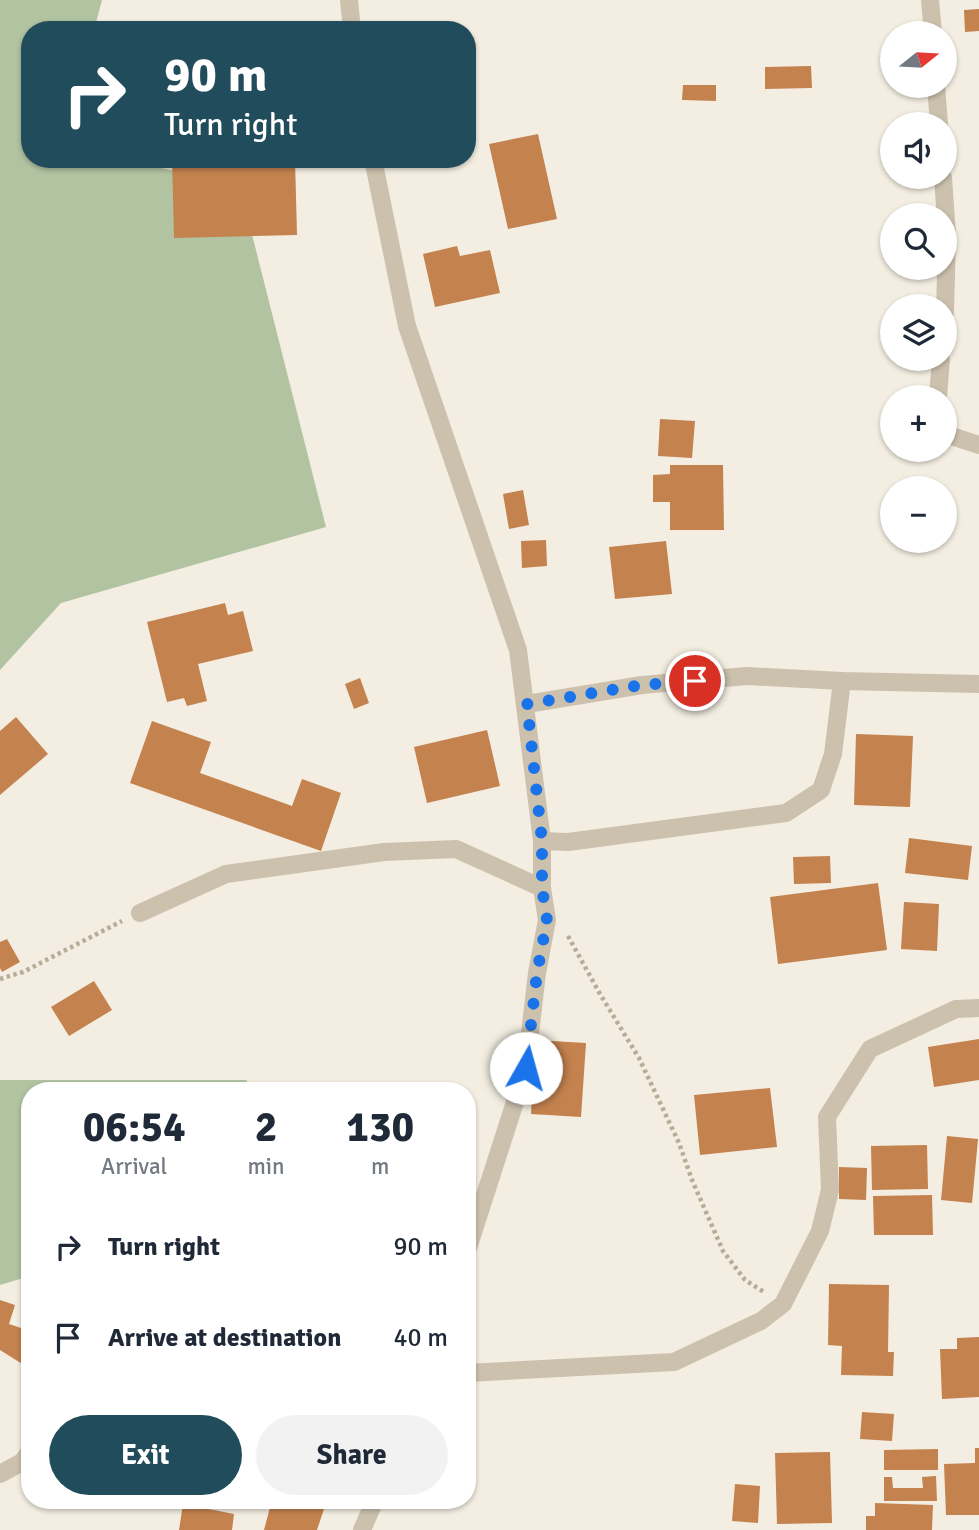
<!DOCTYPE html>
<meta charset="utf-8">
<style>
body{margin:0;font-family:Signika,sans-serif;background:#f2f2f3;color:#1f2937;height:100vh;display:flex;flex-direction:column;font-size:26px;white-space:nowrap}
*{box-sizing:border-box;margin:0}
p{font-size:23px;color:#747a83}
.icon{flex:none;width:38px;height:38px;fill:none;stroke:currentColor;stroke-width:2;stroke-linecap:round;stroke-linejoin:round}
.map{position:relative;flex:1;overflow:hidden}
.drawer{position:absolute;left:21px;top:1082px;width:455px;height:427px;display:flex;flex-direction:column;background:#fff;border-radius:28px;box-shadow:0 2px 5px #0004}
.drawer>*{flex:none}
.hud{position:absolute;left:21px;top:21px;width:455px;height:147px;border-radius:28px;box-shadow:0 2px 5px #0004;background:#214c5b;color:#fff;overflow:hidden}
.needle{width:46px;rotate:72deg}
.buttons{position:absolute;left:880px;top:21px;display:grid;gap:14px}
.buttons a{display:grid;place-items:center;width:77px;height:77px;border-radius:50%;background:#fff;box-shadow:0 2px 5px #0004;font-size:35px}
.pin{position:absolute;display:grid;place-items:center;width:60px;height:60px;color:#fff;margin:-30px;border:4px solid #fff;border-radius:50%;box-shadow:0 2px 7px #0007}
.me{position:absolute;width:77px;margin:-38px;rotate:7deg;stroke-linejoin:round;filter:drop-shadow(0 0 5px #0008)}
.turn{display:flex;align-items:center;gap:24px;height:147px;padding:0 28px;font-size:32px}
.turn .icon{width:91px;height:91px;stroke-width:2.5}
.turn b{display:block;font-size:49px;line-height:60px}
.eta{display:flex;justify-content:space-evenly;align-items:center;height:119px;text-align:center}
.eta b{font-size:42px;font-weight:700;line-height:49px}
.action{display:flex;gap:14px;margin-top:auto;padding:14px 28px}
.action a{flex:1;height:80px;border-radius:42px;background:#214c5b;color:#fff;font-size:28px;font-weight:700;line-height:80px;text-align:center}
.action a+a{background:#f2f2f3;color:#1f2937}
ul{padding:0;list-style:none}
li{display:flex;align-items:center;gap:21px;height:91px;padding:0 28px}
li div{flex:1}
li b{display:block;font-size:26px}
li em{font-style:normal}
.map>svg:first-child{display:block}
.green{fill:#b1c3a1}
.building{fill:#c4824e}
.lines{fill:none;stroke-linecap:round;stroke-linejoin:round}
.path{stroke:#b8ab97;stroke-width:4.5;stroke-dasharray:3.5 3.5;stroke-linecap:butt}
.minor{stroke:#ccc1ad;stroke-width:18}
.route{stroke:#1a73e8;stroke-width:12;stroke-dasharray:0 21.6}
</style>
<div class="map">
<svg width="979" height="1530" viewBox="0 0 979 1530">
<rect width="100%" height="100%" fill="#f3eee1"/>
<g class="green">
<polygon points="0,0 102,0 94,30 30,30 30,159 114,159 239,183 326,527 61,603 0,670"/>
<polygon points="0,1080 247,1080 244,1090 30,1090 30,1276 0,1285"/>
</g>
<g class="building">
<polygon points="979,9 979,31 965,32 964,10"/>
<polygon points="811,66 812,88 765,89 765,67"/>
<polygon points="683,85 716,85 716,101 682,100"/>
<polygon points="538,134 557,219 508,229 489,144"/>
<polygon points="172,159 295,159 297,235 174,238"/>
<polygon points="457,246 460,256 490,250 500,293 435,307 423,254"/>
<polygon points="660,419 695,421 692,458 658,456"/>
<polygon points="670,465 723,465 724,530 670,530 670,502 653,502 653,475 670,474"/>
<polygon points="523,490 529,525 509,529 503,494"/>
<polygon points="546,540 547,566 522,568 521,541"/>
<polygon points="666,541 672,594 615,599 609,547"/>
<polygon points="225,603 228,615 243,611 253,651 198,664 207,701 187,706 184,698 167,702 147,622"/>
<polygon points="360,678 369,703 354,709 345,684"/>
<polygon points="16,717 48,754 0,795 0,731"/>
<polygon points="152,721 211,742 200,773 292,806 302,779 341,793 321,851 130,783"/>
<polygon points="487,730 500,786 427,803 414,747"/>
<polygon points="856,734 913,736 910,807 854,805"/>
<polygon points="909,838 972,846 968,880 905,873"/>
<polygon points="830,856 831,883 794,884 793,857"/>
<polygon points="878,883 887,950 778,964 770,897"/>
<polygon points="904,902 939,904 937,951 901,949"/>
<polygon points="7,939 20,962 2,972 0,968 0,942"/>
<polygon points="94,981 112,1010 69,1036 51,1007"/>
<polygon points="979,1039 979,1080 934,1087 928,1047"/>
<polygon points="535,1040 586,1043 581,1117 531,1114"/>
<polygon points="770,1088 777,1147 700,1155 694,1095"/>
<polygon points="947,1136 978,1139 972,1203 941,1200"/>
<polygon points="927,1145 928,1189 872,1190 871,1146"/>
<polygon points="839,1167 867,1168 866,1200 839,1199"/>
<polygon points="932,1195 933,1235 874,1235 873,1196"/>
<polygon points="829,1284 889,1285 888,1352 894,1352 893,1376 841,1375 842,1346 828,1345"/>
<polygon points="0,1300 15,1305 9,1324 30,1331 30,1357 27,1367 0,1350"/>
<polygon points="979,1337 979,1397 942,1399 940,1349 957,1349 957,1338"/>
<polygon points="862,1412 894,1414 892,1441 860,1439"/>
<polygon points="975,1448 979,1448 979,1515 946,1515 944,1464 975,1463"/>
<polygon points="938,1449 938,1470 884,1470 884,1450"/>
<polygon points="830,1452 832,1523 777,1524 775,1453"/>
<polygon points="936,1476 937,1501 884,1501 884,1477 892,1477 893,1488 923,1488 922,1477"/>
<polygon points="735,1484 760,1486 758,1523 732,1521"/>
<polygon points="272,1500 305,1500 325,1506 317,1530 264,1530"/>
<polygon points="875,1503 933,1505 932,1530 866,1530 866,1516 875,1516"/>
<polygon points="183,1504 234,1514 232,1530 179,1530"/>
</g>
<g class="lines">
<g class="path">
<polyline points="568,936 600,994 639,1058 679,1143 692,1180 723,1251 745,1280 764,1292"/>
<polyline points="0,979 23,972 122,921"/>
</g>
<g class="minor">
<polyline points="349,0 352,30"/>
<polyline points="930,0 933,33"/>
<polyline points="936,86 939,124"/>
<polyline points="373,159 407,326 518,650 542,841 542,888 547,920 537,973 526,1068 467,1251"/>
<polyline points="943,177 947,236 945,313"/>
<polyline points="938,397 941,359"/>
<polyline points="945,434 979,445"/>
<polyline points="527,704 642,685 747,676 842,681 979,684"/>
<polyline points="542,841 568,842 786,813 821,790 833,754 842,681"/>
<polyline points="140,913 226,874 384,852 456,849 542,888"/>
<polyline points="467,1373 674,1362 761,1321 783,1304 820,1231 830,1190 827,1117 870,1049 956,1009 979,1008"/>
<polyline points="0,1474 22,1462 30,1451"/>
<polyline points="362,1530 375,1500"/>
</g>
</g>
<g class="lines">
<polyline class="route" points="526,1068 537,973 547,920 542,888 542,841 527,704 642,685 695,681"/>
</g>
</svg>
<div class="buttons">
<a><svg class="needle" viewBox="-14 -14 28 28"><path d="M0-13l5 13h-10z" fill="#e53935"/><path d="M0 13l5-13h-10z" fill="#747a83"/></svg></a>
<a><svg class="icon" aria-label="sound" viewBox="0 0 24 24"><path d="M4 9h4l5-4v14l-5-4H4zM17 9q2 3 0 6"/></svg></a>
<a><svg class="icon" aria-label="search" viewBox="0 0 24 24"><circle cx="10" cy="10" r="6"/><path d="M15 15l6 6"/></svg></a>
<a><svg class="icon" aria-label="layers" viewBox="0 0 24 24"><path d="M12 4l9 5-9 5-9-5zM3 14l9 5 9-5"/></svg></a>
<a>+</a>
<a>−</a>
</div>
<div class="pin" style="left:695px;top:681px;background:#d93025"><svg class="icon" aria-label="arrive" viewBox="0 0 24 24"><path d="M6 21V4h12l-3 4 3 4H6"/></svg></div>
<svg class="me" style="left:526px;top:1068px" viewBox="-20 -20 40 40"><circle r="19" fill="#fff"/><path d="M0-13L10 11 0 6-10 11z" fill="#1a73e8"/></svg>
<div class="hud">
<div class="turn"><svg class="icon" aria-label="right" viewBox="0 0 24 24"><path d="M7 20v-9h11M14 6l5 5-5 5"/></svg><div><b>90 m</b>Turn right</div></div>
</div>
<section class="drawer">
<div class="eta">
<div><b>06:54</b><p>Arrival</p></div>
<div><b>2</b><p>min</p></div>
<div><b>130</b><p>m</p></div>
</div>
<ul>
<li><svg class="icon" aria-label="right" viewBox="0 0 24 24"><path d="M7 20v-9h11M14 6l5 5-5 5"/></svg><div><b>Turn right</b></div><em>90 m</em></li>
<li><svg class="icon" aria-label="arrive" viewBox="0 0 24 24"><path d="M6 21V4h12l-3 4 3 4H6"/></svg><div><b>Arrive at destination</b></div><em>40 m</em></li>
</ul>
<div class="action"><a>Exit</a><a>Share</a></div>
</section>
</div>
